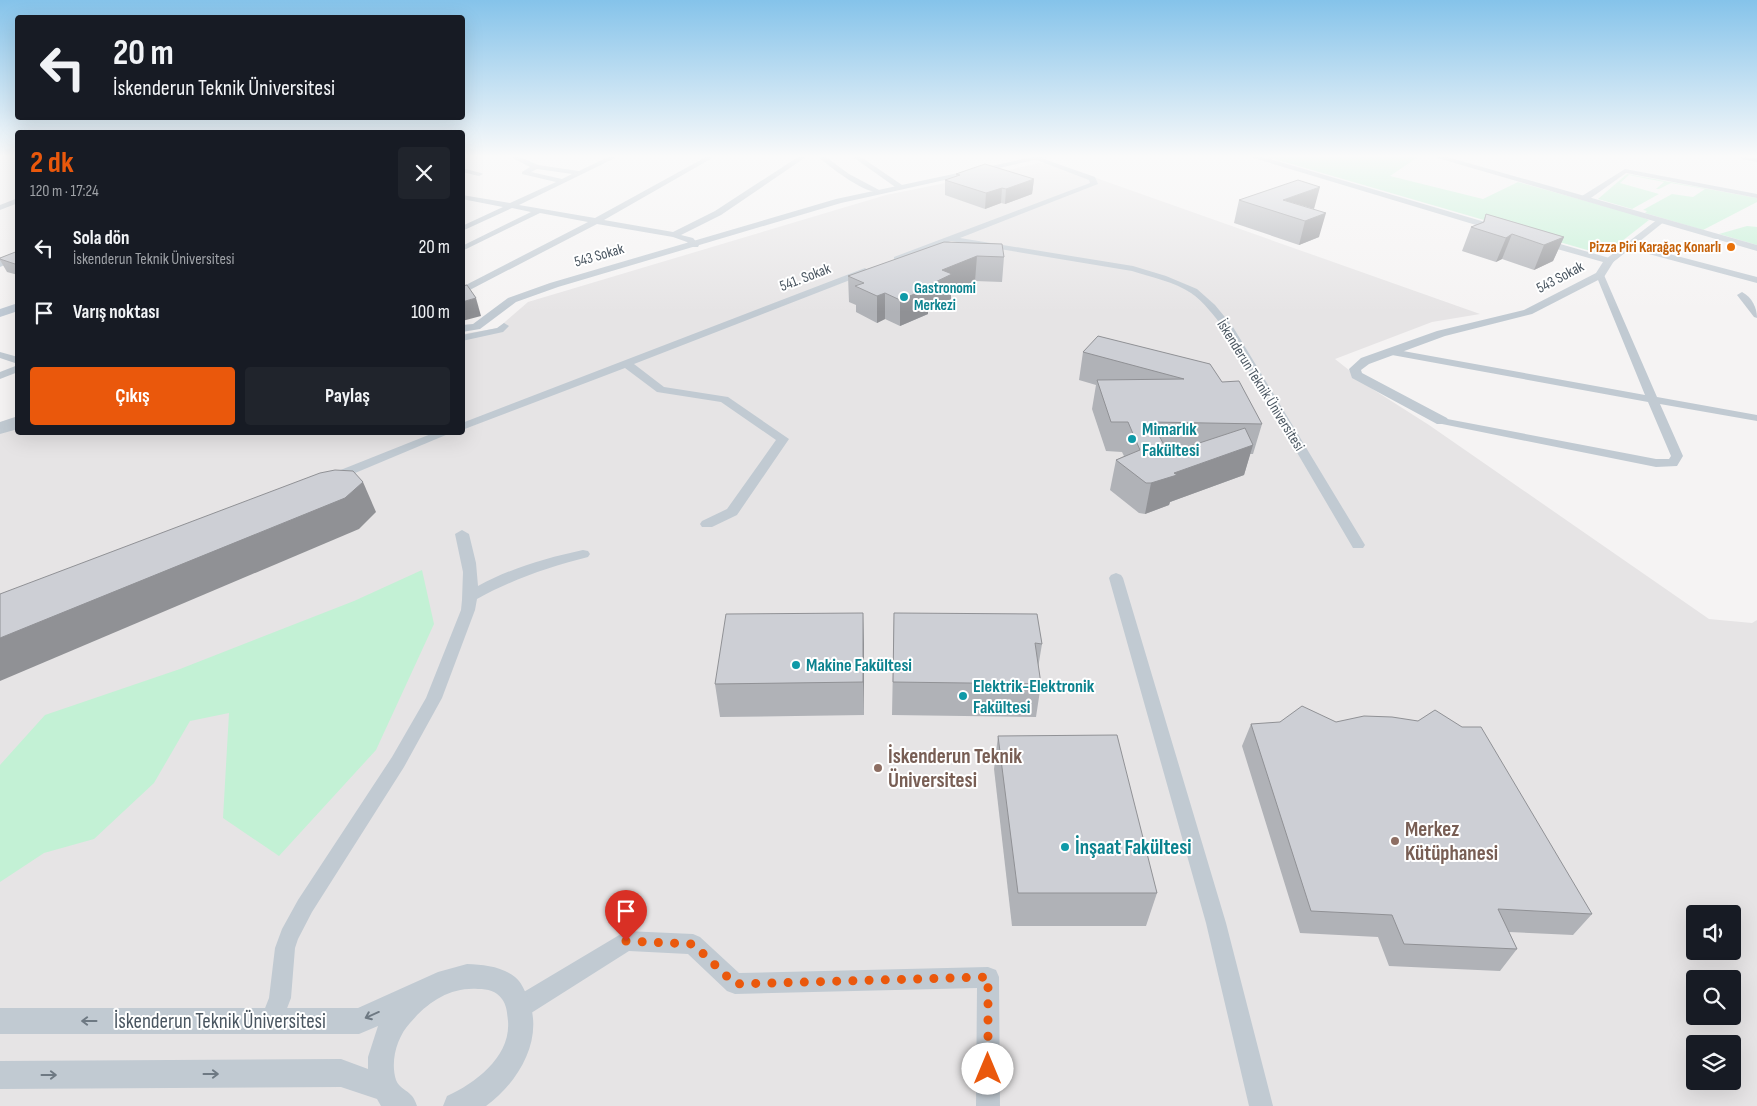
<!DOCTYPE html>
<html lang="tr">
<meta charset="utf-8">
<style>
body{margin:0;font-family:"Sofia Sans Condensed",sans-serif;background:#20242c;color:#f1f3f6;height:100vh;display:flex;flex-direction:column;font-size:19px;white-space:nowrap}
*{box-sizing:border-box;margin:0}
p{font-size:16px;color:#9ea1a6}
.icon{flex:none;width:28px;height:28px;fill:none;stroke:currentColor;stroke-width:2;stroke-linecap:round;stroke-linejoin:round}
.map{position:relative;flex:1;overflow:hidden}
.panel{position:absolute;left:15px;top:130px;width:450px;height:305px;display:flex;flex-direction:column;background:#171b24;border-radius:5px;box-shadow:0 5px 20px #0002}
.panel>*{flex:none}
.top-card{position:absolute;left:15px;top:15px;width:450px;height:105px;border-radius:5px;box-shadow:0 5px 20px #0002;background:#171b24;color:#f1f3f6;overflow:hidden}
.controls{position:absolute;left:1686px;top:905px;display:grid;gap:10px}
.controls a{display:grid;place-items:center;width:55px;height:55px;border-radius:5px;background:#171b24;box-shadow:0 5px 20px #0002;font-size:25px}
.pin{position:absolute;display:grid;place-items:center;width:42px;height:42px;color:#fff;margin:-51px -21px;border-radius:50% 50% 50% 0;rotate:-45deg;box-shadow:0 0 5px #0007}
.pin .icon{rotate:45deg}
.me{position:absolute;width:55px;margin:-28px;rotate:0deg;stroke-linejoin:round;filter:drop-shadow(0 0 4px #0008)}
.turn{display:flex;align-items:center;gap:18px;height:105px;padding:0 15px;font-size:22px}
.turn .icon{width:65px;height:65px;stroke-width:2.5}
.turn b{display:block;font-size:35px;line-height:42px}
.round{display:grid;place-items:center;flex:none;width:52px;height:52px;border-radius:5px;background:#20242c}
.head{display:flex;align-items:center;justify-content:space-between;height:85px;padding:0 15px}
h1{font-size:30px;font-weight:700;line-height:38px;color:#ea580c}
.primary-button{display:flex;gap:10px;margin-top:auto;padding:10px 15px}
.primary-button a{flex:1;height:58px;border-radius:5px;background:#ea580c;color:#fff;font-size:20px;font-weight:700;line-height:58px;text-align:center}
.primary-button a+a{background:#20242c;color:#f1f3f6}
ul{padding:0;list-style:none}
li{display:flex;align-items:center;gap:15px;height:65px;padding:0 15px}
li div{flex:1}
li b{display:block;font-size:19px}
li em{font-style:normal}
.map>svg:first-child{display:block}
.education{fill:#e6e4e5;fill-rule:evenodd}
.green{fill:#c3f1d5}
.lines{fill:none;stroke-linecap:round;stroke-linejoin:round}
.minor{fill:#c1cad2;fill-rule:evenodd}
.tertiary{fill:#c1cad2;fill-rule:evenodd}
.secondary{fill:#c1cbd6;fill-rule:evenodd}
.wall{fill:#b0b2b7}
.shaded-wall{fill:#909195}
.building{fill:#cdcfd5;stroke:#909195}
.oneway{stroke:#6e7983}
.route{stroke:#ea580c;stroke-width:9;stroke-dasharray:0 16.2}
.food-dot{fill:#e8710a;stroke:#fff;stroke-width:2}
.culture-dot{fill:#0f9aa8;stroke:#fff;stroke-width:2}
.education-dot{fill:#8d6e63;stroke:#fff;stroke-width:2}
.labels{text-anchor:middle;stroke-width:4;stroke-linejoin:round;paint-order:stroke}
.far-food-label{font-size:15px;font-weight:bold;fill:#c56008;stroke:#fff;text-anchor:end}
.far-street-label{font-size:15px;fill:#4a5661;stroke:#fff}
.far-culture-label{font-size:15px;font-weight:bold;fill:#0d838f;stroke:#fff;text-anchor:start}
.culture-label{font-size:18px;font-weight:bold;fill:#0d838f;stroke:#fff;text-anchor:start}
.near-education-label{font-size:21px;font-weight:bold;fill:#785e54;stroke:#fff;text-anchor:start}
.near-culture-label{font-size:21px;font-weight:bold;fill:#0d838f;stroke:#fff;text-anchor:start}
.near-street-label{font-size:21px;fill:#4a5661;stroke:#fff}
</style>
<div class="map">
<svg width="1757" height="1106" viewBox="0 0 1757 1106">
<rect width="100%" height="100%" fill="#f5f3f3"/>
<path class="education" d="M1048 161 1480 314 1432 322 1335 359 1374 390 1429 425 1709 619 1752 623 1757 620V1106H0V429L17 423 18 432H462L463 334 498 328 528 302 886 195 1000 172ZM1695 914H1732V951H1695ZM1695 979H1732V1016H1695ZM1695 1044H1732V1081H1695Z"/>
<g class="green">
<polygon points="1267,157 1418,157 1390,176 1483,199 1518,182 1640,216 1649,220 1608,252 1601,254"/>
<polygon points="1627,174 1757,198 1757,202 1703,230 1645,213 1647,211 1643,210 1672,194 1693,197 1705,189 1671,183 1659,189 1656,189 1664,182 1629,175 1620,183 1659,194 1632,209 1598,199"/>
<polygon points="1747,226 1757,227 1757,245 1719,234"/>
<polygon points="422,570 434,624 376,750 279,856 223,818 229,713 190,721 154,783 94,839 44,853 0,882 0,765 45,715 180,669 354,601"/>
</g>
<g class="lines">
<g class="minor">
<path d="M511 157H520L538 165 579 171 608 157H617L519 205 595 218 706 157H714L604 220 673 232 715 211 798 157H806L721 215 681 235 693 238 699 245 698 247H692L687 242 673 237 597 224 462 294V287L588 222 540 213 462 251V246L531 212 512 208 462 231V226L503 207 462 199V195L510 203 556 182 522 174V172L530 167ZM537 169 572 174 562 179 531 172Z"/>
<path d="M819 157H826L849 174 881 191C870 198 828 166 819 157Z"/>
<polygon points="853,157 861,157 905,187 898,189"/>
<path d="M1029 157H1038L1095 177 1098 184 960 238 1133 266 1166 276 1197 289 1215 305 1233 327 1365 545 1363 548H1353L1224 328C1214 316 1204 302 1191 293 1175 282 1151 277 1132 271L951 241 900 261H894V257L1090 183 1089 180Z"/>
<polygon points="462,168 481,173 483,174 479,176 462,172"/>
<polygon points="1625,169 1757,194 1757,198 1626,173 1588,200 1582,200 1582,196"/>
<polygon points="18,198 18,203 0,210 0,205"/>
<polygon points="1658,219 1665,221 1635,245 1757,277 1757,283 1630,249 1612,263 1606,263 1606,259"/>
<polygon points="865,268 869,271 868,273 634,364 664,387 728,397 789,439 737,515 712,527 702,527 700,524 702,521 727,509 776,440 721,402 657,392 625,368 462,430 462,423"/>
<polygon points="1600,272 1604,275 1657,397 1757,415 1757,421 1660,404 1683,456 1677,466 1656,467 1442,424 1436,421 1442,418 1656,459 1669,459 1671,456 1648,402 1392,355 1387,352 1392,349 1645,395 1596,275"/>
<path d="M1742 292C1752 297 1757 308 1757 318L1754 317 1737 295Z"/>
<polygon points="504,323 509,326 503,332 462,341 462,335 497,328"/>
<polygon points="0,352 18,357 18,364 0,358"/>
<polygon points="18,365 18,372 0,379 0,372"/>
<polygon points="18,422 18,429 0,434 0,427"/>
<polygon points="436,432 453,432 336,481 328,481 326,478 328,475"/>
<path d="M462 530 469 534 476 563 478 586C511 568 546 558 583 550L588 551 590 554 588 557C549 567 513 579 477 599L475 610 442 698 404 767 312 912 298 939 295 948 291 998 279 1029 271 1032 263 1029 260 1021 269 998 275 948 282 929 298 900 392 757 426 698 461 610 462 600 463 572 455 534Z"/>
<polygon points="1116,573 1121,575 1123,578 1226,923 1273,1106 1249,1106 1206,923 1109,578 1111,575"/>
<polygon points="626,931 693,934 700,937 739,973 988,967 996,970 999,977 1000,1106 976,1106 977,988 735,994 727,991 688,954 629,951 528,1015 520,1018 512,1015 509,1007 512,999"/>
</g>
<g class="tertiary">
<polygon points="1033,157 1048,157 841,203 558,287 516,302 480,329 462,332 462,325 473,324 508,298 550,283 836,199"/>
<polygon points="1250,157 1263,157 1502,227 1504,229 1499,232 1496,231"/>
<polygon points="1434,157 1447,157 1757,245 1757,251"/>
<polygon points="1741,157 1757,158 1757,162 1742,159"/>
<polygon points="1539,238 1613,259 1614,261 1604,277 1532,314 1445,336 1369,364 1361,370 1362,373 1447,418 1449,421 1447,424 1437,424 1352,378 1349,369 1361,358 1437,331 1524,310 1596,273 1603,262 1536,243 1534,241"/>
<polygon points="18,252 18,259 0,267 0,260"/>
<polygon points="18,416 18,425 0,430 0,422"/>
<path d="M467 964C484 965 501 966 515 977 521 982 524 989 527 996 546 1037 519 1082 486 1106H443L447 1096C476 1083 511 1056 508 1021 507 1013 507 1006 502 999 496 991 488 989 478 989 450 987 428 1002 410 1023 397 1037 390 1061 396 1080 399 1088 407 1090 412 1096 414 1098 416 1103 417 1106H381L377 1099 341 1087 0 1089V1061L341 1059 368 1069V1057L378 1026 359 1034H0V1008H358L438 972Z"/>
</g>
<polygon class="secondary" points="18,303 18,311 0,317 0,309"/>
</g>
<g class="wall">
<polygon points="956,174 1034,179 1032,194 1005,204 1001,203 985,209 945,195 945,180 956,177"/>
<polygon points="1239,200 1314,209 1319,237 1299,245 1234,223"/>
<polygon points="1486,214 1564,237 1553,261 1534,270 1502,259 1496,262 1462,251 1471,227 1483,222"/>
<polygon points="944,242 1004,257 1002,282 975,281 951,291 951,299 928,311 928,314 900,326 885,319 877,323 856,312 856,305 849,302 848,276"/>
<polygon points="18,251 18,275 7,272 0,260 0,258"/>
<polygon points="1083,352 1222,382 1262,424 1253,454 1250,454 1244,475 1170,502 1169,505 1145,514 1139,513 1110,490 1116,460 1124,456 1122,452 1106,451 1092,409 1096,385 1079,380"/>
<polygon points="863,613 864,715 720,717 715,684"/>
<polygon points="894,613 1042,644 1038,668 1041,684 1036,717 892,715"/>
<polygon points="1251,724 1592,914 1573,935 1509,932 1517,949 1500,971 1389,966 1378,937 1300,933 1242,746"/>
<polygon points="998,736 1157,893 1146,926 1012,926 994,769"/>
</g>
<g class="shaded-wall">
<polygon points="1034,179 1032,194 1005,204 1006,189"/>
<polygon points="1320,187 1314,209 1283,200"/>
<polygon points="1002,188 1001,203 985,209 986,193"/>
<polygon points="1326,213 1319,237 1299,245 1305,221"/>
<polygon points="1512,234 1502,259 1496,262 1506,238"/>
<polygon points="1564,237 1553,261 1534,270 1544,245"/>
<polygon points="977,256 975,281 951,291 951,299 928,311 928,314 900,326 900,300 925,287 942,270"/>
<polygon points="885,293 885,319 877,323 877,296"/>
<polygon points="476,298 481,316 462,321 462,302"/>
<polygon points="1253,445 1244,475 1170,502 1169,505 1145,514 1151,483 1174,473"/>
<polygon points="363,482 376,512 359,529 0,681 0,638"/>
<polygon points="863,613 864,645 864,715 863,682"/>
</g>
<g class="building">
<polygon points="985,164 1034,179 1006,189 1002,188 986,193 945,180 960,175 956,174"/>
<polygon points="1298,180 1320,187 1283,200 1326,213 1305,221 1239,200"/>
<polygon points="1486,214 1564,237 1544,245 1512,234 1506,238 1471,227 1484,222"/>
<polygon points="944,242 1002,244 1004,257 977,256 942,270 952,274 925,287 929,288 900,300 885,293 877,296 855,286 864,283 848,276"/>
<polygon points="18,251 18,265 0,259 0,258"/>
<polygon points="467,285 476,298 462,302 462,286"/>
<polygon points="1098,336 1210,364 1222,382 1239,381 1262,424 1152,422 1165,447 1171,448 1175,451 1245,428 1253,445 1174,473 1177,475 1151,483 1146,483 1116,460 1140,450 1128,422 1111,422 1097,380 1184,379 1083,352"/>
<polygon points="335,470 353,471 363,482 345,498 0,638 0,594 320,473"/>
<polygon points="863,613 863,682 715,684 726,614"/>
<polygon points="894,613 1037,614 1042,644 1035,643 1041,684 893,682"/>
<polygon points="1302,706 1336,722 1364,716 1392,717 1418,721 1435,710 1462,727 1481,727 1592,914 1498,909 1517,949 1404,944 1392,915 1311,911 1251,724 1280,722"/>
<polygon points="1117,735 1157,893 1018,893 998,736"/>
</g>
<defs><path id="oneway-shaft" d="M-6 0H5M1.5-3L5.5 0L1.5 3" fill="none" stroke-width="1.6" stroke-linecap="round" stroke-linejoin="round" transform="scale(1.25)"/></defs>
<g class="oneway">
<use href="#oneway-shaft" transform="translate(372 1015) rotate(156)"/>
<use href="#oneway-shaft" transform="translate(89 1021) rotate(180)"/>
<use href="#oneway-shaft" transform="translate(211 1074)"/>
<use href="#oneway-shaft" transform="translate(49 1075)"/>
</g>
<linearGradient id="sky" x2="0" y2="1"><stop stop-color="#85c3ea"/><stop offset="0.5" stop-color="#fafafa"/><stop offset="1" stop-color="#fafafa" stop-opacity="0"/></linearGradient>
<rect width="1757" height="312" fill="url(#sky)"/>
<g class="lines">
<polyline class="route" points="626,941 693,944 735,984 988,977 988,1069"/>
</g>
<circle class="food-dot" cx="1731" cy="247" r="5"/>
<g class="culture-dot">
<circle cx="904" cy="297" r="5"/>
<circle cx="1132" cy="439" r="5"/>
<circle cx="796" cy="665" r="5"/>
<circle cx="963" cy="696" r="5"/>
<circle cx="1065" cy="847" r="5"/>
</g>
<g class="education-dot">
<circle cx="878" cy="768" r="5"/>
<circle cx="1395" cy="841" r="5"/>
</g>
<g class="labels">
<g class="far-food-label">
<text x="1721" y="252">Pizza Piri Karağaç Konarlı</text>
</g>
<g class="far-street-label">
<text transform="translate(599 255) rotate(-16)" y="5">543 Sokak</text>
<text transform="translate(805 277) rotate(-21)" y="5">541. Sokak</text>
<text transform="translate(1560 277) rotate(-28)" y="5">543 Sokak</text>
<text transform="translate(1261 385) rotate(58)" y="5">İskenderun Teknik Üniversitesi</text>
</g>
<g class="far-culture-label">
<text x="914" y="293">Gastronomi<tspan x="914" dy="17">Merkezi</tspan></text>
</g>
<g class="culture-label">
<text x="1142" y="435">Mimarlık<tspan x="1142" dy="21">Fakültesi</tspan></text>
<text x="806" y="671">Makine Fakültesi</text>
<text x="973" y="692">Elektrik-Elektronik<tspan x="973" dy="21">Fakültesi</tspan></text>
</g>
<g class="near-education-label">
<text x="888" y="763">İskenderun Teknik<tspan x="888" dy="24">Üniversitesi</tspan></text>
<text x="1405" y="836">Merkez<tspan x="1405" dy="24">Kütüphanesi</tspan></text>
</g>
<g class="near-culture-label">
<text x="1075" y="854">İnşaat Fakültesi</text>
</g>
<g class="near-street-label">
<text x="220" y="1028">İskenderun Teknik Üniversitesi</text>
</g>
</g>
</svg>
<div class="controls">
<a><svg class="icon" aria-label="sound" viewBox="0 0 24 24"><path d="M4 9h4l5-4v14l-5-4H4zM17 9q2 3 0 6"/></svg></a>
<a><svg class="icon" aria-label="search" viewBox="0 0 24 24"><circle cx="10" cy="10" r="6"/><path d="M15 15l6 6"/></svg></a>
<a><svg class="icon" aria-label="layers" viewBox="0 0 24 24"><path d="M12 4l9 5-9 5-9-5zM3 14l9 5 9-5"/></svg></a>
</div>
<div class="pin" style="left:626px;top:941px;background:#d93025"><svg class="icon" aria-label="arrive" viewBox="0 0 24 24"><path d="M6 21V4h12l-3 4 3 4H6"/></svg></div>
<svg class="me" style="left:988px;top:1069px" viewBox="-20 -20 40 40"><circle r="19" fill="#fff"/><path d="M0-13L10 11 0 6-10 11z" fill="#ea580c"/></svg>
<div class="top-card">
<div class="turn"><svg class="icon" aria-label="left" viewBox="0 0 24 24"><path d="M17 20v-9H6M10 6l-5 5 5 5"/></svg><div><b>20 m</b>İskenderun Teknik Üniversitesi</div></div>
</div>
<section class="panel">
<div class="head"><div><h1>2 dk</h1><p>120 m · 17:24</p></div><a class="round"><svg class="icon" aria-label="close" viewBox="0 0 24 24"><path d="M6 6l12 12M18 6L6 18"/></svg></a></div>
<ul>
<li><svg class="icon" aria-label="left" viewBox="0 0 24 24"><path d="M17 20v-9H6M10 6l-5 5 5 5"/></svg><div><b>Sola dön</b><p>İskenderun Teknik Üniversitesi</p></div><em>20 m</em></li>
<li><svg class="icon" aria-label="arrive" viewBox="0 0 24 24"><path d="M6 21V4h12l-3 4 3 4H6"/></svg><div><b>Varış noktası</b></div><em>100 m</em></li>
</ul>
<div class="primary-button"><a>Çıkış</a><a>Paylaş</a></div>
</section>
</div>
